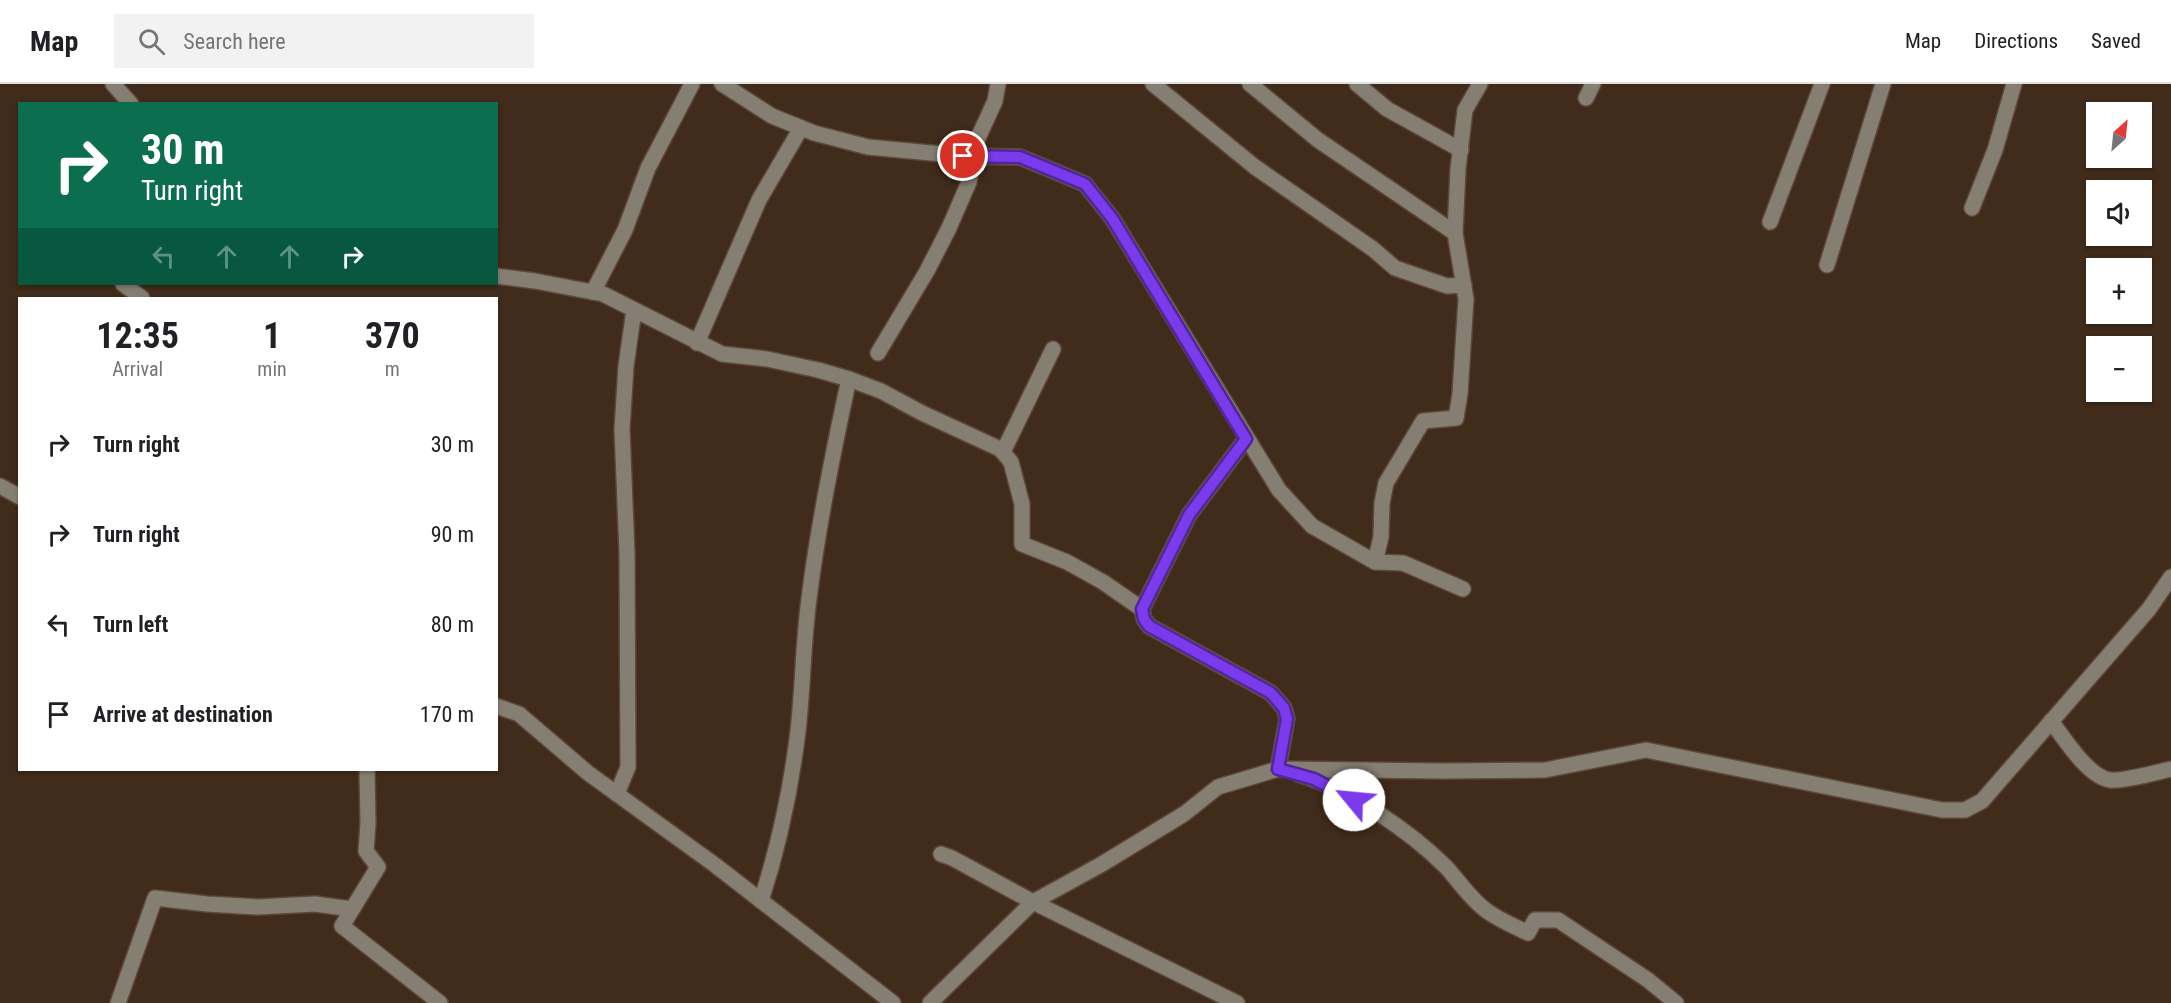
<!DOCTYPE html>
<meta charset="utf-8">
<style>
body{margin:0;font-family:"Roboto Condensed",sans-serif;background:#f2f2f2;color:#202124;height:100vh;display:flex;flex-direction:column;font-size:22px;white-space:nowrap}
*{box-sizing:border-box;margin:0}
p{font-size:20px;color:#757577}
.icon{flex:none;width:33px;height:33px;fill:none;stroke:currentColor;stroke-width:2;stroke-linecap:round;stroke-linejoin:round}
.map{position:relative;flex:1;overflow:hidden}
.sheet{position:absolute;left:18px;top:213px;width:480px;height:474px;display:flex;flex-direction:column;background:#fff;border-radius:0px;box-shadow:0 2px 4px #0004}
.sheet>*{flex:none}
.hud{position:absolute;left:18px;top:18px;width:480px;height:183px;border-radius:0px;box-shadow:0 2px 4px #0004;background:#0b6e4f;color:#fff;overflow:hidden}
.needle{width:39px;rotate:27deg}
.controls{position:absolute;left:2086px;top:18px;display:grid;gap:12px}
.controls a{display:grid;place-items:center;width:66px;height:66px;border-radius:0px;background:#fff;box-shadow:0 2px 4px #0004;font-size:30px}
.pin{position:absolute;display:grid;place-items:center;width:51px;height:51px;color:#fff;margin:-26px;border:3px solid #fff;border-radius:50%;box-shadow:0 2px 6px #0007}
.me{position:absolute;width:66px;margin:-33px;rotate:298deg;stroke-linejoin:round;filter:drop-shadow(0 0 4px #0008)}
.turn{display:flex;align-items:center;gap:21px;height:126px;padding:0 24px;font-size:27px}
.turn .icon{width:78px;height:78px;stroke-width:2.5}
.turn b{display:block;font-size:42px;line-height:51px}
.lanes{display:flex;align-items:center;height:57px;padding:0 24px;background:#0003;justify-content:center;gap:30px;direction:ltr}
.lanes .off{opacity:.35}
.eta{display:flex;justify-content:space-evenly;align-items:center;height:102px;text-align:center}
.eta b{font-size:36px;font-weight:700;line-height:42px}
ul{padding:0;list-style:none}
li{display:flex;align-items:center;gap:18px;height:90px;padding:0 24px}
li div{flex:1}
li b{display:block;font-size:22px}
li em{font-style:normal}
header{display:flex;align-items:center;gap:36px;box-sizing:border-box;height:84px;padding:0 30px;background:#fff;border-bottom:2px solid #e0e0e0}
header strong{font-size:28px}
nav{display:flex;gap:33px;margin-inline-start:auto;font-size:21px}
.search{width:420px;height:54px;background:#f2f2f2;display:flex;align-items:center;gap:15px;box-sizing:border-box;padding:0 21px;border-radius:0px;color:#757577;font-size:22px}
.map>svg:first-child{display:block}
.lines{fill:none;stroke-linecap:round;stroke-linejoin:round}
.minor-casing{stroke:#5d4838;stroke-width:18}
.minor{stroke:#847f72;stroke-width:15}
.route-casing{stroke:#51269a;stroke-width:15}
.route{stroke:#7c3aed;stroke-width:10}
</style>
<header>
<strong>Map</strong>
<div class="search"><svg class="icon" aria-label="search" viewBox="0 0 24 24"><circle cx="10" cy="10" r="6"/><path d="M15 15l6 6"/></svg>Search here</div>
<nav><a>Map</a><a>Directions</a><a>Saved</a></nav>
</header>
<div class="map">
<svg width="2171" height="919" viewBox="0 0 2171 919">
<rect width="100%" height="100%" fill="#412b1a"/>
<g class="lines">
<defs>
<g id="minor">
<polyline points="113,0 131,20"/>
<polyline points="722,0 772,32 814,49 868,63 963,72 1020,73 1085,100 1112,134 1279,406 1312,442 1375,478 1403,479 1463,505"/>
<polyline points="1153,0 1255,83 1373,165 1395,184 1447,202 1464,201"/>
<polyline points="1250,0 1318,56 1455,149"/>
<polyline points="1357,0 1387,25 1461,66"/>
<polyline points="1586,14 1593,0"/>
<polyline points="1972,124 1995,66 2014,0"/>
<polyline points="1770,138 1822,0"/>
<polyline points="1827,181 1883,0"/>
<polyline points="496,192 535,197 603,210 722,270 767,275 818,286 849,295 881,307 922,329 1000,365 1011,378 1022,420 1022,460 1067,478 1103,498 1142,525"/>
<polyline points="123,200 142,214"/>
<polyline points="593,208 625,146 648,84 692,0"/>
<polyline points="697,259 759,116 801,44"/>
<polyline points="878,269 927,187 949,144 969,98 978,54 995,17 998,0"/>
<polyline points="1246,355 1189,431 1142,525 1144,535 1149,542 1271,609 1284,624 1287,635 1278,685"/>
<polyline points="1003,368 1053,265"/>
<polyline points="0,402 20,413"/>
<polyline points="1375,478 1381,453 1382,419 1386,399 1423,337 1456,334 1460,310 1466,215 1455,149 1458,85 1465,26 1480,0"/>
<polyline points="496,622 519,630 588,689 715,781 893,919"/>
<path d="M2051 637C2064 654 2088 693 2110 696 2122 698 2157 688 2171 685"/>
<polyline points="367,686 368,739 366,767 378,783 342,842 440,919"/>
<path d="M1298 690C1347 704 1410 747 1446 783 1459 797 1471 816 1487 827 1499 836 1514 842 1528 849L1535 836H1558L1648 896 1676 919"/>
<polyline points="617,710 628,683 627,469 622,345 626,282 634,226"/>
<polyline points="941,770 952,774 1033,818 1237,919"/>
<path d="M761 817C779 761 791 705 798 647 803 604 803 559 809 515 818 441 833 368 849 295"/>
<polyline points="118,919 155,814 207,820 258,823 315,820 352,825"/>
<polyline points="930,919 1033,818 1102,780 1184,730 1218,703 1278,685 1442,687 1545,686 1646,666 1942,726 1965,726 1982,717 2149,525 2171,493"/>
</g>
</defs>
<use href="#minor" class="minor-casing"/>
<use href="#minor" class="minor"/>
</g>
<g class="lines">
<defs>
<polyline id="route" points="963,72 1020,73 1085,100 1112,134 1246,355 1189,431 1142,525 1144,535 1149,542 1271,609 1284,624 1287,635 1278,685 1314,695 1354,716"/>
</defs>
<use href="#route" class="route-casing"/>
<use href="#route" class="route"/>
</g>
</svg>
<div class="controls">
<a><svg class="needle" viewBox="-14 -14 28 28"><path d="M0-13l5 13h-10z" fill="#e53935"/><path d="M0 13l5-13h-10z" fill="#757577"/></svg></a>
<a><svg class="icon" aria-label="sound" viewBox="0 0 24 24"><path d="M4 9h4l5-4v14l-5-4H4zM17 9q2 3 0 6"/></svg></a>
<a>+</a>
<a>−</a>
</div>
<div class="pin" style="left:963px;top:72px;background:#d93025"><svg class="icon" aria-label="arrive" viewBox="0 0 24 24"><path d="M6 21V4h12l-3 4 3 4H6"/></svg></div>
<svg class="me" style="left:1354px;top:716px" viewBox="-20 -20 40 40"><circle r="19" fill="#fff"/><path d="M0-13L10 11 0 6-10 11z" fill="#7c3aed"/></svg>
<div class="hud">
<div class="turn"><svg class="icon" aria-label="right" viewBox="0 0 24 24"><path d="M7 20v-9h11M14 6l5 5-5 5"/></svg><div><b>30 m</b>Turn right</div></div>
<div class="lanes"><svg class="icon off" aria-label="left" viewBox="0 0 24 24"><path d="M17 20v-9H6M10 6l-5 5 5 5"/></svg><svg class="icon off" aria-label="ahead" viewBox="0 0 24 24"><path d="M12 20V5M6 11l6-6 6 6"/></svg><svg class="icon off" aria-label="ahead" viewBox="0 0 24 24"><path d="M12 20V5M6 11l6-6 6 6"/></svg><svg class="icon" aria-label="right" viewBox="0 0 24 24"><path d="M7 20v-9h11M14 6l5 5-5 5"/></svg></div>
</div>
<section class="sheet">
<div class="eta">
<div><b>12:35</b><p>Arrival</p></div>
<div><b>1</b><p>min</p></div>
<div><b>370</b><p>m</p></div>
</div>
<ul>
<li><svg class="icon" aria-label="right" viewBox="0 0 24 24"><path d="M7 20v-9h11M14 6l5 5-5 5"/></svg><div><b>Turn right</b></div><em>30 m</em></li>
<li><svg class="icon" aria-label="right" viewBox="0 0 24 24"><path d="M7 20v-9h11M14 6l5 5-5 5"/></svg><div><b>Turn right</b></div><em>90 m</em></li>
<li><svg class="icon" aria-label="left" viewBox="0 0 24 24"><path d="M17 20v-9H6M10 6l-5 5 5 5"/></svg><div><b>Turn left</b></div><em>80 m</em></li>
<li><svg class="icon" aria-label="arrive" viewBox="0 0 24 24"><path d="M6 21V4h12l-3 4 3 4H6"/></svg><div><b>Arrive at destination</b></div><em>170 m</em></li>
</ul>
</section>
</div>
